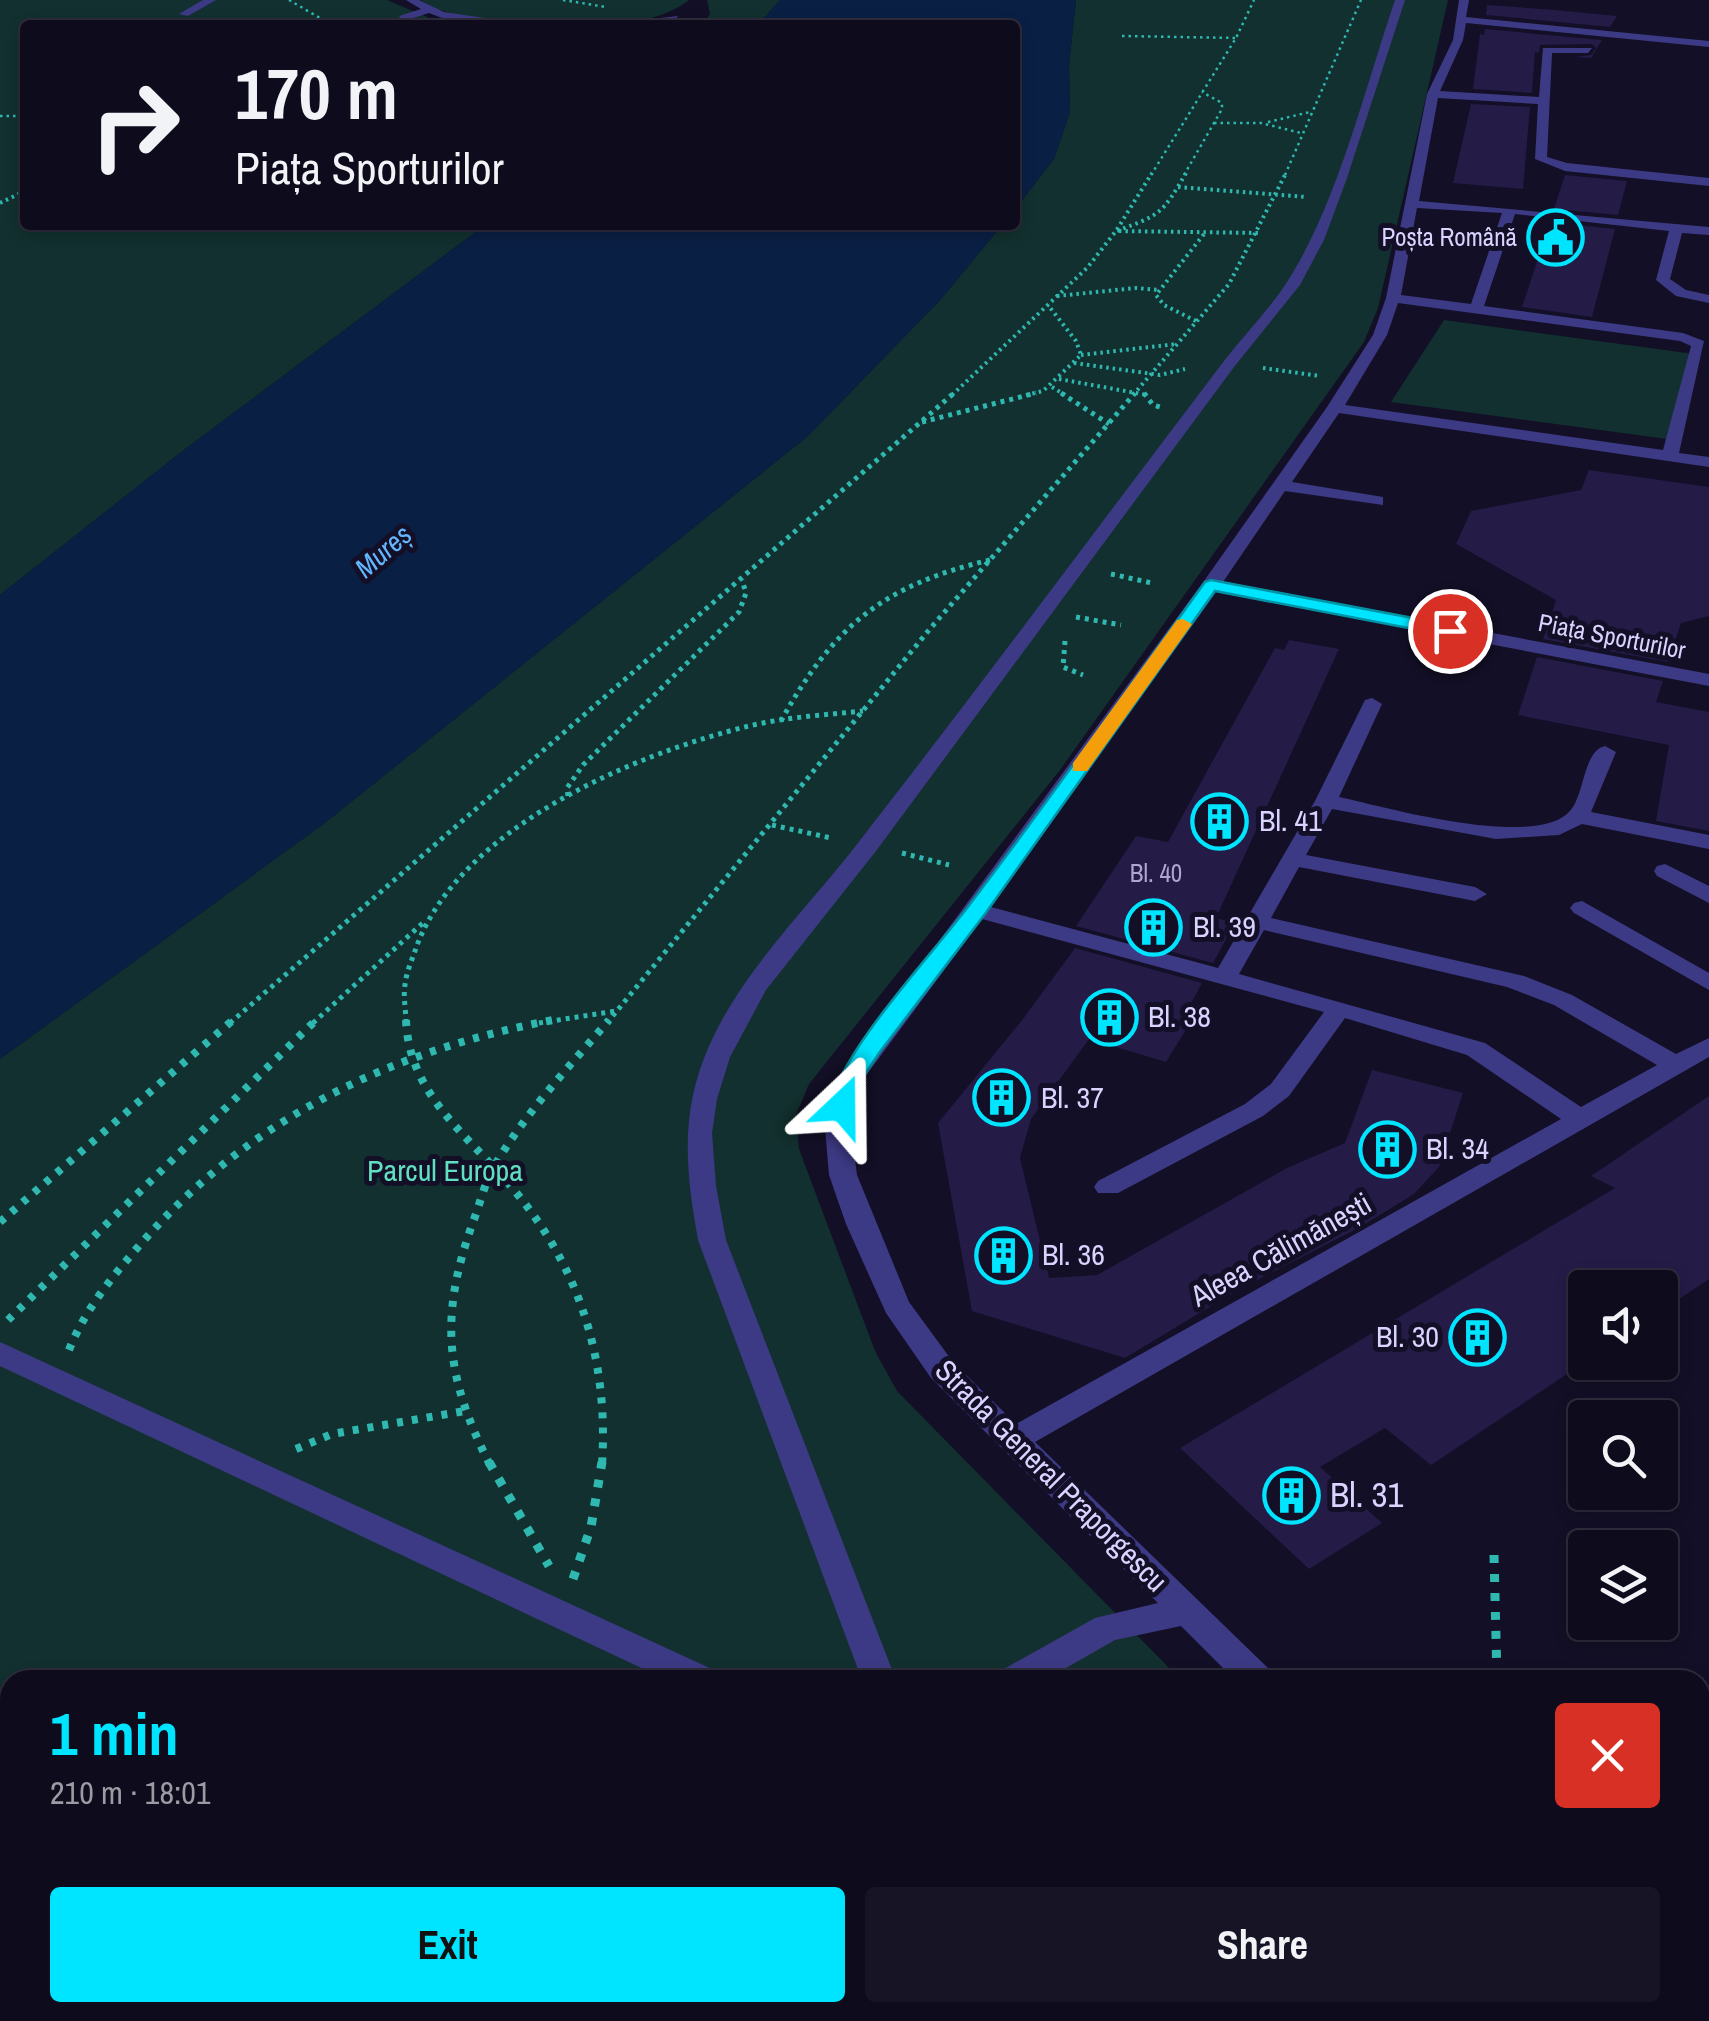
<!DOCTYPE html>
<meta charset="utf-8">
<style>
body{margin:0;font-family:"Archivo Narrow",sans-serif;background:#171425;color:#f1f3f6;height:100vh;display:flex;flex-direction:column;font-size:38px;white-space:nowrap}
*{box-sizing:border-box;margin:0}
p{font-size:32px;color:#9b9ba3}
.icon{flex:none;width:55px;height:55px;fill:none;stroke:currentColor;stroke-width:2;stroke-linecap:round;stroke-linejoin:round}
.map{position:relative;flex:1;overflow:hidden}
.sheet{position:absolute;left:0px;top:1670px;width:1710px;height:352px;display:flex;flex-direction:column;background:#0e0b1c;border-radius:30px 30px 0 0;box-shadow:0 5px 15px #0003,0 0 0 2px #2e2b3b}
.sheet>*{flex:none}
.guide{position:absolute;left:20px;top:20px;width:1000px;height:210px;border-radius:10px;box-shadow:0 5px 15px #0003,0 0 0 2px #2e2b3b;background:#0e0b1c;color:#f1f3f6;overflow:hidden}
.tools{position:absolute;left:1568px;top:1270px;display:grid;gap:20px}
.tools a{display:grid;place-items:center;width:110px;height:110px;border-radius:10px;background:#0e0b1c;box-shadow:0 5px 15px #0003,0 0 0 2px #2e2b3b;font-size:50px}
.pin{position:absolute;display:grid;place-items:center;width:85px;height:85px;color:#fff;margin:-42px;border:5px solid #fff;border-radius:50%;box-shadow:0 2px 10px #0007}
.me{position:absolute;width:110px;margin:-55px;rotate:23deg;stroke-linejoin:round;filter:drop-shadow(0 0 8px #0008)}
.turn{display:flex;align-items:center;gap:35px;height:210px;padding:0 50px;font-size:45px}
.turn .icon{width:130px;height:130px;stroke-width:2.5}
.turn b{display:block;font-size:70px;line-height:85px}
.round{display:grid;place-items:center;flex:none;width:105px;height:105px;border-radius:10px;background:#171425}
.headline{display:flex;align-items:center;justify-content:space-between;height:170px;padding:0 50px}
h1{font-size:60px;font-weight:700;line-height:75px;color:#00e5ff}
.button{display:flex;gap:20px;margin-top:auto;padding:20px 50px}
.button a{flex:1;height:115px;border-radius:10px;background:#00e5ff;color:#111;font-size:40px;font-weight:700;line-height:115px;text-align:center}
.button a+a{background:#171425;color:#f1f3f6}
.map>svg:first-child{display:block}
.green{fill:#12302f}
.water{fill:#0a1f44}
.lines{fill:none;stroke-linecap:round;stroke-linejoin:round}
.stream{fill:#0a1f44;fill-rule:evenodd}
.building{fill:#241b47}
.path-far4{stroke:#2fb8b0;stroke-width:2.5;stroke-dasharray:2.5 4;stroke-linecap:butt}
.path-far3{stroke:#2fb8b0;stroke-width:4;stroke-dasharray:2.5 4;stroke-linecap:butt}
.path-far2{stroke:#2fb8b0;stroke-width:5;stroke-dasharray:4 5;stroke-linecap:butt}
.path-far1{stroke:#2fb8b0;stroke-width:8;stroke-dasharray:6 9;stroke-linecap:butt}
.path{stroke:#2fb8b0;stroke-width:9;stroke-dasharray:8 11;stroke-linecap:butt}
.minor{fill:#3d3a85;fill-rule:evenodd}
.route{fill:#00e5ff;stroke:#0095a6;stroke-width:2.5}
.slow{fill:#f59e0b}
.labels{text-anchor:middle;stroke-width:10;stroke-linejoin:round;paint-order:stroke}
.far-poi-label{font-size:25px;fill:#d9d4ff;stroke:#130f26;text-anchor:end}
.far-street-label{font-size:25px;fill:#d9d4ff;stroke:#130f26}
.number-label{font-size:25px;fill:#aca6d1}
.far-water-label{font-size:28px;font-style:italic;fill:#62b6ff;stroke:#130f26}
.poi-label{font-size:30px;fill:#d9d4ff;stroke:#130f26;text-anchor:start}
.park-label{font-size:30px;fill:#5fe0c0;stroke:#130f26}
.street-label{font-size:30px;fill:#d9d4ff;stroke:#130f26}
.near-poi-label{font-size:35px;fill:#d9d4ff;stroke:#130f26;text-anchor:start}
</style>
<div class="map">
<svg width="1709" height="2021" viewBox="0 0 1709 2021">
<rect width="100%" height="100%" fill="#130f26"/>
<g class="green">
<polygon points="0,0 387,0 434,20 468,25 25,25 25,225 485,225 180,453 0,595"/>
<path d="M421 0H689C676 11 650 20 633 22 589 28 453 27 421 0Z"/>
<polygon points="707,0 780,0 758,25 703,25 710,14"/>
<polygon points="1076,0 1448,0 1378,308 1364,342 1060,770 809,1084 796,1115 799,1149 875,1351 897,1391 1181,1680 10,1680 10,2012 1330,2013 1321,2021 0,2021 0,1059 326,822 808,436 942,298 1002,225 1015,225 1015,209 1054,159 1070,112 1069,65"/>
<polygon points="1444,320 1694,354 1667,439 1391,402"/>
</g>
<g class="water">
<polygon points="780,0 1076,0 1069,65 1070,112 1054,159 1015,209 1015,25 758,25"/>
<polygon points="485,225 1002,225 942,298 808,436 326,822 0,1059 0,595 180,453"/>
</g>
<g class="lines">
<polygon class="stream" points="889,2012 884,2021 853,2021 857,2012"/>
</g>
<g class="building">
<polygon points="1487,5 1555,10 1617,16 1610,27 1486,15"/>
<polygon points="1485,29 1602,40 1591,58 1575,57 1591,55 1596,48 1592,44 1540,45 1539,53 1535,52 1532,93 1473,89 1480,34 1484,35"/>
<polygon points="1471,104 1530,107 1523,189 1453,183"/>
<polygon points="1565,175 1627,181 1618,215 1554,209"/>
<polygon points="1550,222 1615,229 1592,317 1522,307"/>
<polygon points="1589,470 1709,487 1709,616 1681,623 1668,662 1543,639 1556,600 1456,544 1471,511 1581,490"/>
<polygon points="1289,640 1339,649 1216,918 1235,923 1213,963 1076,926 1136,836 1168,842 1275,648 1284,650"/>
<polygon points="1537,657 1663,681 1656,702 1709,712 1709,831 1656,821 1669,745 1518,715"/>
<polygon points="1075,948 1202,983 1186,1013 1195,1015 1166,1062 1089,1039 1031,1119 1020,1158 1049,1278 1097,1275 1287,1168 1345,1143 1372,1070 1463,1093 1439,1167 1414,1194 1362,1226 1236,1291 1125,1358 972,1311 938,1123 1023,1019"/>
<polygon points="1709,1096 1709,1279 1660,1312 1660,1288 1585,1288 1585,1362 1431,1465 1385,1428 1320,1467 1382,1523 1309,1569 1180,1448 1615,1188 1591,1176"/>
</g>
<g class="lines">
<g class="path-far4">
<polyline points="289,0 332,25"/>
<polyline points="563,0 606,7"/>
<polyline points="333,25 379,21"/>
<polyline points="1122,36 1236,38"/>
<polyline points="0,116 25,116"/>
<polyline points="1268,122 1310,112"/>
<polyline points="1214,123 1261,123 1301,133"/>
<polyline points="1151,175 1236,38 1254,0"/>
<polyline points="1184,175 1222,109 1222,103 1202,92"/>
<polyline points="1285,175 1361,0"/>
</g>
<g class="path-far3">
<path d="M1186 173C1162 214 1161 215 1116 231L1260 233"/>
<polyline points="1178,187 1306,197"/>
<polyline points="0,203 25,191"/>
<polyline points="1057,296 1136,288 1160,290"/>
<polyline points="1196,321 1164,305 1156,295 1204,234"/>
<polyline points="1081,355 1177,344"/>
<polyline points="1074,363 1160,375 1185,369"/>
<polyline points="1263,368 1320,376"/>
<polyline points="1059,379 1147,395"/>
<polyline points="1052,387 1065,395"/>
<polyline points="952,395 1087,268 1116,231 1152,173"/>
<polyline points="1026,395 1043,391 1081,355 1076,341 1048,305"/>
<polyline points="1133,395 1229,284 1286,173"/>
</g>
<g class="path-far2">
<polyline points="1061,393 1109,424"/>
<polyline points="1144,393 1153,405 1160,407"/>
<polyline points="922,422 1036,393"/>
<polyline points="1111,574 1152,583"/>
<polyline points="1076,617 1121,625"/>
<polyline points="1065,641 1063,667 1083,675"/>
<path d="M781 721C834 625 884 585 990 560"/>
<polyline points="568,796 567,788 583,765 739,612 746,593 742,580"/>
<polyline points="772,825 831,838"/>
<polyline points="902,853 949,865"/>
<polyline points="230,1023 954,393"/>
<polyline points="313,1023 425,921"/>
<path d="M406 1023C406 1010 403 997 405 985 406 973 412 960 416 948 459 828 634 754 749 726 786 717 825 715 863 711"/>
<polyline points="539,1023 616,1011"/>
<polyline points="607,1023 929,630 1135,393"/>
</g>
<g class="path-far1">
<path d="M406 1020C409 1093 464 1132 508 1183 579 1264 609 1359 602 1465"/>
<polyline points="0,1222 233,1020"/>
<polyline points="8,1320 316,1020"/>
<path d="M69 1350C86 1307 116 1272 146 1238 254 1116 395 1050 553 1020"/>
<polyline points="296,1449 332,1434 465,1411"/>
<path d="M490 1465C445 1376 439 1317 473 1222 480 1204 485 1181 495 1165 526 1112 570 1066 609 1020"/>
</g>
<g class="path">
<polyline points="489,1462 549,1566"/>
<polyline points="1494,1555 1497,1680"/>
<polyline points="573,1579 591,1527 602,1462"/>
<polyline points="1027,2012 1031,2021"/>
</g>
<g class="minor">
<polygon points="203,0 216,0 188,16 179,14"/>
<polygon points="406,0 419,0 444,12 533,25 442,18 429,13 410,19 416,25 405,25 399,16 421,9"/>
<path d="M1395 0H1405L1347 178 1324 240 1300 285 1234 367 876 851 766 990 730 1057 717 1099 712 1133 716 1186 726 1240 896 1680H862L698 1240C687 1178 680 1122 703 1061 734 977 808 909 861 839 984 681 1103 520 1224 361 1244 335 1269 310 1287 282 1337 205 1365 88 1395 0Z"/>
<path d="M1459 0H1469L1466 17 1709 41V47L1466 23 1463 40 1440 91 1539 97 1543 48H1592L1588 53H1552L1547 157 1567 163 1709 178V186L1565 171 1535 159 1538 104 1438 98 1419 201 1709 227V235L1682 233 1670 279 1686 290 1709 295V303L1676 296 1656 280 1669 231 1515 214 1484 306 1683 333 1704 341 1679 453 1709 457V467L1339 413 1292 482 1383 497V505L1285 491 1223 582 1709 674V686L1216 592 991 907 1218 968 1315 801 1365 700 1372 698 1382 704 1339 797C1385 807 1536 850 1570 811 1585 794 1583 751 1605 746L1616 752 1591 812 1709 835V849L1582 824 1559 835 1496 839 1332 809 1306 855 1475 887 1487 894 1475 901 1299 867 1271 918 1524 976 1572 995 1676 1054 1709 1038V1057L1035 1442 1270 1670 1275 1680H1235L1181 1626 1115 1640 1045 1680H997L1002 1670 1095 1618 1158 1603 931 1378 886 1313 846 1224 829 1175 825 1128 833 1085 1204 581 1327 407 1373 335 1386 298 1427 94 1453 40ZM1417 208 1502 213 1471 304 1401 295ZM1398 303 1680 341 1691 346 1663 450 1345 405 1387 335ZM982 919 1324 1012 1271 1084 1245 1104 1098 1181 1094 1187 1098 1193H1118L1263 1116 1289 1096 1345 1018 1467 1055 1561 1119 1016 1424 953 1362 909 1302 857 1175 851 1128 859 1085ZM1264 930 1507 987 1554 1005 1657 1065 1581 1107 1485 1043 1239 974Z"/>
<polygon points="678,16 674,21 621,25 626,22"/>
<polygon points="1665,864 1709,886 1709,903 1657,876 1654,871 1657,866"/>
<polygon points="1582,901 1709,973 1709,990 1574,913 1570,908 1574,903"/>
<polygon points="0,1342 714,1670 719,1680 667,1680 0,1366"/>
<polygon points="1709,1735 1709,1774 1700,1777 1700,1739"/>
<polygon points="1709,1955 1709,1998 1700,2002 1700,1959"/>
<polygon points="1425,2012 1469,2012 1465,2021 1421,2021"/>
<polygon points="1647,2012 1691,2012 1687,2021 1643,2021"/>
</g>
</g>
<path class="route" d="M1211 580 1450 625 1459 631 1450 636 1215 591 985 914 879 1053 858 1085 851 1112H833L830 1106C841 1051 930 957 967 908 1049 801 1126 691 1205 582Z"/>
<polygon class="slow" points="1183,619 1192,624 1087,771 1073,771 1073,763 1177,620"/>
<defs>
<symbol id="civic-ring" viewBox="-11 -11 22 22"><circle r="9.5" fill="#130f26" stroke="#00e5ff" stroke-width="1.5"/><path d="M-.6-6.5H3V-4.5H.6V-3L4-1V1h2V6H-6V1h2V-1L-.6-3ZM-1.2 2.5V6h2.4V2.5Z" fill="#00e5ff"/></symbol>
<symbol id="building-ring" viewBox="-11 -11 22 22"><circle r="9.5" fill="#130f26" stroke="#00e5ff" stroke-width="1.5"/><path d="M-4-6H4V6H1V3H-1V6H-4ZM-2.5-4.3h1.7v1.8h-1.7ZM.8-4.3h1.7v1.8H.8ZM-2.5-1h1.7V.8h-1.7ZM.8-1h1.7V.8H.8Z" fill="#00e5ff"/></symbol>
</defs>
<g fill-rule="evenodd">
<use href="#civic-ring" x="1524" y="206" width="63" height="63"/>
<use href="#building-ring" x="1188" y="790" width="63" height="63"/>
<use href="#building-ring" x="1122" y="896" width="63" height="63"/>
<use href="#building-ring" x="1078" y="986" width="63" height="63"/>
<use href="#building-ring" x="970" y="1066" width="63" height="63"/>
<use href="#building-ring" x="1356" y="1118" width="63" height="63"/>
<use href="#building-ring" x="972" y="1224" width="63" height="63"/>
<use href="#building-ring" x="1446" y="1306" width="63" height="63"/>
<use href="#building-ring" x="1260" y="1464" width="63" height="63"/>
</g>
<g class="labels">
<g class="far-poi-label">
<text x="1517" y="246">Poșta Română</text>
</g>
<g class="far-street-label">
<text transform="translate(1612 636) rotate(11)" y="9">Piața Sporturilor</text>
</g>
<g class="number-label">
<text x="1156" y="882">Bl. 40</text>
</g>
<g class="far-water-label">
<text transform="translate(383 551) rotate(-41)" y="10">Mureș</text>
</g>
<g class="poi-label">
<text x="1259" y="831">Bl. 41</text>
<text x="1193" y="937">Bl. 39</text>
<text x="1148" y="1027">Bl. 38</text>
<text x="1041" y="1108">Bl. 37</text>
<text x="1426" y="1159">Bl. 34</text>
<text x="1042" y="1265">Bl. 36</text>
<text x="1439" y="1347" text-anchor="end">Bl. 30</text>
</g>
<g class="park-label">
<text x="445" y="1181">Parcul Europa</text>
</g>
<g class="street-label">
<text transform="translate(1281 1250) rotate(-29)" y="10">Aleea Călimănești</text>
<text transform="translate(1051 1476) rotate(45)" y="10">Strada General Praporgescu</text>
</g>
<g class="near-poi-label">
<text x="1330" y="1507">Bl. 31</text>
</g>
</g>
</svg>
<div class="tools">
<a><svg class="icon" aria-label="sound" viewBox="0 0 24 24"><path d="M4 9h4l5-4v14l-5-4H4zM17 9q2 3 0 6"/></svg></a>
<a><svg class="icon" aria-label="search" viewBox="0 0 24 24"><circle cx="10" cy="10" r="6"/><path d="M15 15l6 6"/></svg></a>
<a><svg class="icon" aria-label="layers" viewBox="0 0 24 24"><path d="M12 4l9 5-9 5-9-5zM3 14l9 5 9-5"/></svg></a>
</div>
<div class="pin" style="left:1450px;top:631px;background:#d93025"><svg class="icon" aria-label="arrive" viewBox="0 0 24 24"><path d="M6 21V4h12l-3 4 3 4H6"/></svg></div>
<svg class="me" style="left:842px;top:1106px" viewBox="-20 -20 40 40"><path d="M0-17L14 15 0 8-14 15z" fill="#00e5ff" stroke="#fff" stroke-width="4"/></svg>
<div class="guide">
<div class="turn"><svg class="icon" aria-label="right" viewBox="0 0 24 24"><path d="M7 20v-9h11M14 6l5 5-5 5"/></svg><div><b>170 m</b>Piața Sporturilor</div></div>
</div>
<section class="sheet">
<div class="headline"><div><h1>1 min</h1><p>210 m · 18:01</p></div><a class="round" style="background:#d93025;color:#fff"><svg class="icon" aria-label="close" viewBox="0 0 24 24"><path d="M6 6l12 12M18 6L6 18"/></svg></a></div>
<div class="button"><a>Exit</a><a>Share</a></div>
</section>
</div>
